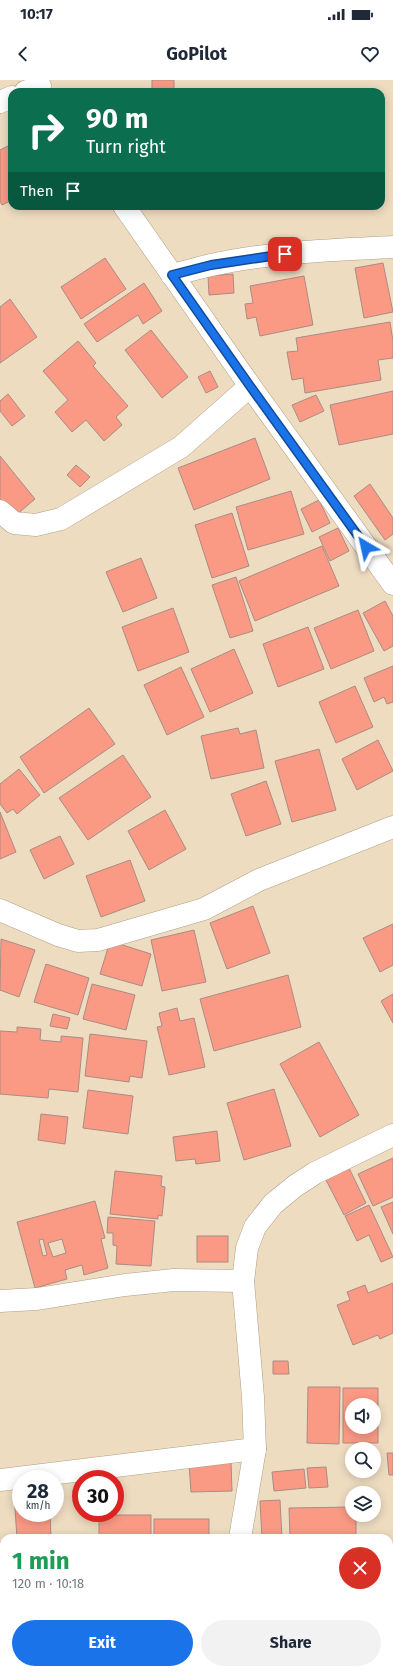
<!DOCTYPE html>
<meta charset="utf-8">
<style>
body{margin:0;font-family:"Fira Sans",sans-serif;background:#f2f2f3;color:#1f2937;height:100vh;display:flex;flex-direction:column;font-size:15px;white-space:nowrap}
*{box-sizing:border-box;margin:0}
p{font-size:13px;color:#747a83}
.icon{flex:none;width:22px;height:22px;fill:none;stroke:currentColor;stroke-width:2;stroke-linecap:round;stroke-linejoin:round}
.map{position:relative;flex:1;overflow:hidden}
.details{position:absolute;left:0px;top:1454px;width:393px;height:140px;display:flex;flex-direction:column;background:#fff;border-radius:12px 12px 0 0;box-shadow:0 2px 10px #0003}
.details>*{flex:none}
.top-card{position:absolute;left:8px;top:8px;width:377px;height:122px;border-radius:12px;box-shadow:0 2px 10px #0003;background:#0b6e4f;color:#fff;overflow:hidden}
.fabs{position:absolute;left:345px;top:1318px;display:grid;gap:8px}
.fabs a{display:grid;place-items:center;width:36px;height:36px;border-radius:50%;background:#fff;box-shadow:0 2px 10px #0003;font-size:20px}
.speed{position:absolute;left:12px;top:1390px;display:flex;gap:8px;font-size:20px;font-weight:700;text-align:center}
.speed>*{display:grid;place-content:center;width:52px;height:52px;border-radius:50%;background:#fff;box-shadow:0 2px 10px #0003;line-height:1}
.speed small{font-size:10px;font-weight:400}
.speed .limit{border:6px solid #d22;background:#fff;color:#111}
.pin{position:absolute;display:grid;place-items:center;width:34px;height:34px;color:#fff;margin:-17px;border-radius:8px;box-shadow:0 2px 6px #0006}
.me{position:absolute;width:44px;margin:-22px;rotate:324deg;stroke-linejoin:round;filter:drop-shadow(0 0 3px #0008)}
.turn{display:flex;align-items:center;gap:14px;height:84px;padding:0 12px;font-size:18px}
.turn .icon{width:52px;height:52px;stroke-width:2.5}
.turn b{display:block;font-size:28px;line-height:34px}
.then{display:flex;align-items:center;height:38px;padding:0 12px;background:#0003;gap:8px;font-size:15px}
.round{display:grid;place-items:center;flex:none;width:42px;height:42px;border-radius:21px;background:#f2f2f3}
.summary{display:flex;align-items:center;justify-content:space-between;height:68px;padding:0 12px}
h1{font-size:24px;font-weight:700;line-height:30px;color:#1e9e55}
.primary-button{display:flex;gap:8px;margin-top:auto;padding:8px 12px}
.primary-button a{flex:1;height:46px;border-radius:24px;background:#1a73e8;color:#fff;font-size:16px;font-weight:700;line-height:46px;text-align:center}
.primary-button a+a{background:#f2f2f3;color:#1f2937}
.status{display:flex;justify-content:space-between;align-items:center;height:28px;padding:0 20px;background:#fff;direction:ltr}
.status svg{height:11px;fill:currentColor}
header{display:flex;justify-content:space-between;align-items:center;height:52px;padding:0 12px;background:#fff;font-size:18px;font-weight:700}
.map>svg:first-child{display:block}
.building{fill:#fa9a85;stroke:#ab8b83;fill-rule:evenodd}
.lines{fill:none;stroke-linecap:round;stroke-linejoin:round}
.minor-casing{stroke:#b09f85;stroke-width:23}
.minor{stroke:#fff;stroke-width:22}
.route-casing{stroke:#114b97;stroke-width:10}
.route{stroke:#1a73e8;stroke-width:7}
</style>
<div class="status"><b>10:17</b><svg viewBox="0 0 49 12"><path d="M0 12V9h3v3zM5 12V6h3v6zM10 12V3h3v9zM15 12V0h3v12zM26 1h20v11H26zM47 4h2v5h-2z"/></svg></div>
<header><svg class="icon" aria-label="back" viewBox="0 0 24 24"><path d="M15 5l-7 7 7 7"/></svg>GoPilot<svg class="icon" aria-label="heart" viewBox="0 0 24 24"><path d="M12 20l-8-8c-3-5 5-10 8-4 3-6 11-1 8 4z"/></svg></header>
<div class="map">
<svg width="393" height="1594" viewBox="0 0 393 1594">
<rect width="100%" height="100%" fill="#eedcc1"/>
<g class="building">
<rect x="152" y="0" width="22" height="12"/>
<polygon points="8,66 12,74 12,120 2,125 0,121 0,70"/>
<polygon points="105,178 126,209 81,239 61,207"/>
<polygon points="383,183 393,232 364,238 355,188"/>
<polygon points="233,194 234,213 209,215 208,196"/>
<polygon points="304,196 313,245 260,256 256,237 247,239 245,224 253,223 250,206"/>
<polygon points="144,203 162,231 143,244 138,235 97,262 84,244"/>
<polygon points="10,219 37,257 0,283 0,227"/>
<polygon points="390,242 393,261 393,278 378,280 381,300 305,313 303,298 292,300 287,272 298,271 296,258"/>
<polygon points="151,250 188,297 162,318 125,270"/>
<polygon points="78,261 96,283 93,286 128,326 116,337 122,345 104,361 86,340 72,352 55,332 68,320 43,291"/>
<polygon points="210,291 218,307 206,313 198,297"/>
<polygon points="393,311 393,354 339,365 330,325"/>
<polygon points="8,314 25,336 12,346 0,331 0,321"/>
<polygon points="316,315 324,331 300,342 292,325"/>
<polygon points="255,358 270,399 194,430 178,388"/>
<polygon points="0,376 35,419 14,437 0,420"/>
<polygon points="76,385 90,397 80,407 67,395"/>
<polygon points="370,404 393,438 393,454 385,460 354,416"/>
<polygon points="291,411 304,454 248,470 236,427"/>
<polygon points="319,420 330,443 312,452 301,429"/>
<polygon points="232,433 249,486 212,498 195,445"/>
<polygon points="338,448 349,471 330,481 319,457"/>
<polygon points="322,466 339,506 255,541 239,501"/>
<polygon points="141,478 157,518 123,532 106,492"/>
<polygon points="236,497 253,551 230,558 212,505"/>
<polygon points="385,521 393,536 393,566 384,571 363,533"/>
<polygon points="173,528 189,572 138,591 122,547"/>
<polygon points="358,530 374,571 331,589 314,548"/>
<polygon points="308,547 324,589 278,607 263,564"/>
<polygon points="234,569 253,613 210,632 191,589"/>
<polygon points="393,586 393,622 387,624 384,617 374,622 364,598"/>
<polygon points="181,587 204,637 167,655 144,605"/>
<polygon points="355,606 373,647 336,663 319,622"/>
<polygon points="89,628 115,664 44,713 20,677"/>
<polygon points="238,648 240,654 256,650 264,688 211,699 201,656"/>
<polygon points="378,660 393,691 357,710 342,679"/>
<polygon points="319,669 336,730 292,742 275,681"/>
<polygon points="123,675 151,717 88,760 59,718"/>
<polygon points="19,689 40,715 17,734 13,729 7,733 0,724 0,704"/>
<polygon points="266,701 281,744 246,756 231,714"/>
<polygon points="165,730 186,769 149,790 128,751"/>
<polygon points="0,732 16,772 0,779"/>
<polygon points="60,756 74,784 44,799 30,770"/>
<polygon points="130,780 145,821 101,837 86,796"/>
<polygon points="253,826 270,873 227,889 210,843"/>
<polygon points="393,844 393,885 380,892 363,858"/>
<polygon points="194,850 206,902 162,911 151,860"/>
<polygon points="1,859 35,870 19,917 0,910"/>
<polygon points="110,861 151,874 142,906 100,894"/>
<polygon points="46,884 89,898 78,935 34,922"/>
<polygon points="288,895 301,947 214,971 200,919"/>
<polygon points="92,904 135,915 126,950 83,939"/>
<polygon points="393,914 393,943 381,921"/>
<polygon points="177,928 180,941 194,938 205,987 169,995 157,947 162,946 159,933"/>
<polygon points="53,934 70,938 67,949 50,946"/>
<polygon points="17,947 41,949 40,960 61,962 61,956 83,958 78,1012 49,1009 48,1018 0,1014 0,951 17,952"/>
<polygon points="90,954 147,961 142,998 130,996 129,1002 85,996"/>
<polygon points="319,962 359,1035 320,1057 280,984"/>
<polygon points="274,1009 291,1066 244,1080 227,1023"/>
<polygon points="88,1010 133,1016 128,1054 83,1048"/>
<polygon points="41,1034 68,1037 65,1064 38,1060"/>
<polygon points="217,1051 220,1081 196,1084 195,1079 176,1081 173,1057"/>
<polygon points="393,1078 393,1117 373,1126 358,1094"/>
<polygon points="349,1088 366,1123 344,1135 326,1100"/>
<polygon points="115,1091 162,1096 161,1106 165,1107 162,1136 158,1135 158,1139 110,1134"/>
<path d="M95 1121 105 1158 101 1159 108 1188 84 1195 82 1185 65 1190 67 1199 35 1208 17 1142ZM43 1159 47 1175 43 1176 39 1160ZM62 1159 66 1173 53 1177 48 1163Z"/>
<polygon points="393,1122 393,1154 381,1127"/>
<polygon points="369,1125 393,1177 381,1182 369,1155 357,1161 345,1136"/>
<polygon points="108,1137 155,1141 151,1186 116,1184 117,1166 113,1165 113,1153 107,1153"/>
<rect x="197" y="1156" width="31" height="26"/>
<polygon points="393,1203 393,1253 380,1259 378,1255 353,1265 337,1225 350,1220 347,1212 365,1205 368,1213"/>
<polygon points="273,1281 288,1281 289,1294 273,1294"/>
<polygon points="308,1307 340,1307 339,1364 307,1363"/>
<path d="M343 1308H378V1363H343ZM352 1325H374V1347H352Z"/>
<polygon points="387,1373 393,1373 393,1395 389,1395"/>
<polygon points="231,1383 232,1411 191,1412 189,1385"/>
<polygon points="326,1387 328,1407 309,1408 307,1388"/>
<polygon points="304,1389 306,1408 274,1411 272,1392"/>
<polygon points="21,1413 21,1433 50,1433 51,1458 17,1458 14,1414"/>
<polygon points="280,1420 282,1458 262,1458 260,1421"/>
<polygon points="352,1427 352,1435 356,1435 356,1458 290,1458 289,1428"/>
<rect x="99" y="1435" width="52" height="23"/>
<rect x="154" y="1439" width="55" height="19"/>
<polygon points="0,1476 4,1477 0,1504"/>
<polygon points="389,1564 393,1564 393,1594 356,1594 356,1590 389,1590"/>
<polygon points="12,1590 56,1590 57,1594 13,1594"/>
<polygon points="244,1590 327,1590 327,1594 243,1594"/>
</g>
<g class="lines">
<defs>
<g id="minor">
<polyline points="25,12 40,6"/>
<polyline points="0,22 12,17"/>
<polyline points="124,126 250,306 393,504"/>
<path d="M172 195C185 192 198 188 211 185 270 172 332 170 393 167"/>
<polyline points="0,431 14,443 36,445 61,439 181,367 250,306"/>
<polyline points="0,830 58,855 78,861 98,860 204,829 259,800 393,747"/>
<polyline points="0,1221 37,1219 125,1205 174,1200 243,1201"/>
<polyline points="0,1400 255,1369"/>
<polyline points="240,1458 255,1369 253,1317 243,1201 247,1168 255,1147 273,1124 295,1106 315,1093 393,1055"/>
<polyline points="220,1594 220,1590"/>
</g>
</defs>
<use href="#minor" class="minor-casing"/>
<use href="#minor" class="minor"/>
</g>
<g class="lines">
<defs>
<polyline id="route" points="285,174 211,185 172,195 250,306 366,467"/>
</defs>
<use href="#route" class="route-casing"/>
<use href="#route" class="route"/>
</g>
</svg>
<div class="fabs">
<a><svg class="icon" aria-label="sound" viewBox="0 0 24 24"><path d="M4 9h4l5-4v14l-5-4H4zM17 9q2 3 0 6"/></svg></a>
<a><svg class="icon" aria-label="search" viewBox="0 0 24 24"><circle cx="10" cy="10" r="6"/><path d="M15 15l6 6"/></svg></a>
<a><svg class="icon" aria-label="layers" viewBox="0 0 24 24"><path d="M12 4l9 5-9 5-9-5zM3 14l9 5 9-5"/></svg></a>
</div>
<div class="speed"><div>28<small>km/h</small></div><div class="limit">30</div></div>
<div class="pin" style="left:285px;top:174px;background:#d93025"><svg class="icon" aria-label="arrive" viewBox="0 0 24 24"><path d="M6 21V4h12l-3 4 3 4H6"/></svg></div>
<svg class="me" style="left:366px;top:467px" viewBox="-20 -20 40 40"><path d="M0-17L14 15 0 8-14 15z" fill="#1a73e8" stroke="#fff" stroke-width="4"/></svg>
<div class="top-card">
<div class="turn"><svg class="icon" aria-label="right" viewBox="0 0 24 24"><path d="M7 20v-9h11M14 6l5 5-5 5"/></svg><div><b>90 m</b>Turn right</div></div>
<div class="then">Then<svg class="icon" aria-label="arrive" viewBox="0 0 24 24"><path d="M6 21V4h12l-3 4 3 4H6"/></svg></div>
</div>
<section class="details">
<div class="summary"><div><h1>1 min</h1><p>120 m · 10:18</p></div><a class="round" style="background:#d93025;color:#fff"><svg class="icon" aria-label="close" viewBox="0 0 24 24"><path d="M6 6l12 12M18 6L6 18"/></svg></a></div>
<div class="primary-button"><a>Exit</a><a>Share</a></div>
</section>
</div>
